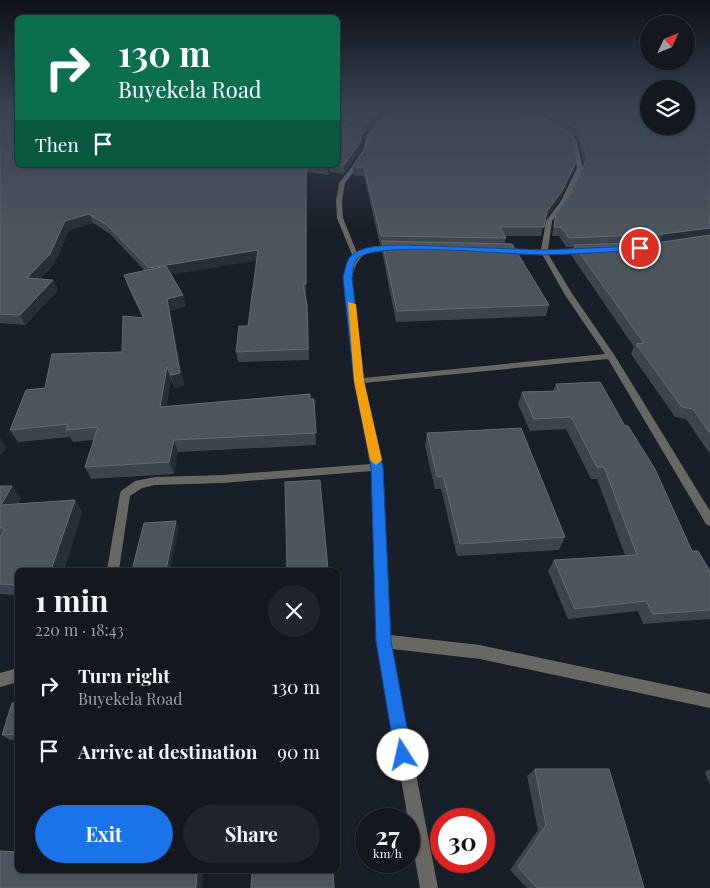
<!DOCTYPE html>
<meta charset="utf-8">
<style>
body{margin:0;font-family:"Playfair Display",serif;background:#20242b;color:#f1f3f6;height:100vh;display:flex;flex-direction:column;font-size:19px;white-space:nowrap}
*{box-sizing:border-box;margin:0}
p{font-size:16px;color:#9d9fa4}
.icon{flex:none;width:28px;height:28px;fill:none;stroke:currentColor;stroke-width:2;stroke-linecap:round;stroke-linejoin:round}
.map{position:relative;flex:1;overflow:hidden}
.side{position:absolute;left:15px;top:568px;width:325px;height:305px;display:flex;flex-direction:column;background:#13171e;border-radius:8px;box-shadow:0 1px 4px #0004,0 0 0 1px #32363c}
.side>*{flex:none}
.guide{position:absolute;left:15px;top:15px;width:325px;height:152px;border-radius:8px;box-shadow:0 1px 4px #0004,0 0 0 1px #32363c;background:#0b6e4f;color:#fff;overflow:hidden}
.needle{width:32px;rotate:47deg}
.tools{position:absolute;left:640px;top:15px;display:grid;gap:10px}
.tools a{display:grid;place-items:center;width:55px;height:55px;border-radius:50%;background:#13171e;box-shadow:0 1px 4px #0004,0 0 0 1px #32363c;font-size:25px}
.speed{position:absolute;left:355px;top:808px;display:flex;gap:10px;font-size:25px;font-weight:700;text-align:center}
.speed>*{display:grid;place-content:center;width:65px;height:65px;border-radius:50%;background:#13171e;box-shadow:0 1px 4px #0004,0 0 0 1px #32363c;line-height:1}
.speed small{font-size:12px;font-weight:400}
.speed .limit{border:8px solid #d22;background:#fff;color:#111}
.pin{position:absolute;display:grid;place-items:center;width:42px;height:42px;color:#fff;margin:-21px;border:2px solid #fff;border-radius:50%;box-shadow:0 1px 5px #0007}
.me{position:absolute;width:55px;margin:-28px;rotate:350deg;stroke-linejoin:round;filter:drop-shadow(0 0 4px #0008)}
.turn{display:flex;align-items:center;gap:18px;height:105px;padding:0 20px;font-size:22px}
.turn .icon{width:65px;height:65px;stroke-width:2.5}
.turn b{display:block;font-size:35px;line-height:42px}
.then{display:flex;align-items:center;height:48px;padding:0 20px;background:#0003;gap:10px;font-size:19px}
.round{display:grid;place-items:center;flex:none;width:52px;height:52px;border-radius:26px;background:#20242b}
.summary{display:flex;align-items:center;justify-content:space-between;height:85px;padding:0 20px}
h1{font-size:30px;font-weight:700;line-height:38px}
.action{display:flex;gap:10px;margin-top:auto;padding:10px 20px}
.action a{flex:1;height:58px;border-radius:30px;background:#1a73e8;color:#fff;font-size:20px;font-weight:700;line-height:58px;text-align:center}
.action a+a{background:#20242b;color:#f1f3f6}
ul{padding:0;list-style:none}
li{display:flex;align-items:center;gap:15px;height:65px;padding:0 20px}
li div{flex:1}
li b{display:block;font-size:19px}
li em{font-style:normal}
.map>svg:first-child{display:block}
.lines{fill:none;stroke-linecap:round;stroke-linejoin:round}
.minor{fill:#686863;fill-rule:evenodd}
.wall{fill:#3e444d}
.shaded-wall{fill:#282e38}
.building{fill:#4e545d;stroke:#646a72}
.route{fill:#1a73e8;stroke:#114b97}
.slow{fill:#f59e0b}
</style>
<div class="map">
<svg width="710" height="888" viewBox="0 0 710 888">
<rect width="100%" height="100%" fill="#191f28"/>
<g class="lines">
<g class="minor">
<path d="M378 120 382 121 370 137 368 148 359 165 345 183 342 201 343 218 357 253C367 247 389 243 398 248L395 250C369 252 358 250 352 278L363 378 605 354 565 295 542 254 504 252 501 250 504 248 541 250 546 221 561 201 577 168 572 140 560 132 564 131 576 139 583 168 567 201 552 221 548 250 585 248 588 250 585 252 548 254 573 295 615 356 710 511V526L706 524 608 359 364 383 382 467 390 635 480 645 710 694V708L480 659 392 649 438 888H420L377 641 372 471 223 483 155 485 142 488 130 496 119 570H107L120 494 121 491 135 481 155 477 223 475 371 464 355 381 344 278 347 268 353 257 337 218 336 201 339 183 354 164 364 148 366 137Z"/>
<polygon points="18,668 18,682 0,687 0,673"/>
</g>
</g>
<g class="wall">
<polygon points="0,107 18,165 338,165 338,107 710,107 710,454 686,419 675,417 631,354 634,347 571,255 574,247 566,247 559,236 552,236 554,222 556,213 571,193 584,166 577,137 573,135 575,168 559,200 545,219 541,236 506,236 506,238 505,244 549,305 546,316 396,322 382,252 382,245 380,245 364,176 353,175 353,166 392,108 390,108 379,117 366,133 363,132 363,139 358,152 344,174 330,172 328,175 307,172 306,294 305,294 308,315 309,360 238,362 236,352 248,326 257,260 171,274 183,295 186,306 170,311 184,385 175,388 171,379 166,407 314,399 316,445 178,452 174,474 91,479 85,467 94,440 73,442 70,437 18,442 10,430 45,388 122,352 143,318 128,287 124,275 145,271 110,234 93,223 69,230 54,264 40,279 53,280 58,290 25,325 0,323"/>
<polygon points="556,384 692,551 710,571 710,619 643,624 638,611 568,619 548,571 554,560 625,555 597,479 591,479 566,429 530,431 518,404 522,392 553,391"/>
<polygon points="427,433 565,537 559,550 457,556 441,489 435,489 425,446"/>
<polygon points="0,486 12,486 21,498 18,504 75,500 82,512 64,570 18,570 18,595 0,594"/>
<polygon points="338,678 340,710 338,710"/>
<polygon points="18,703 18,739 10,740 2,735"/>
<polygon points="535,769 644,888 527,888 510,870 538,830 527,776"/>
<polygon points="710,769 710,785 705,772"/>
</g>
<g class="shaded-wall">
<polygon points="383,107 390,107 390,108 379,117 366,133 366,125 379,110"/>
<polygon points="363,132 363,139 358,152 344,174 344,165"/>
<polygon points="577,160 575,168 559,200 544,220 547,211"/>
<polygon points="306,165 307,172 306,294"/>
<polygon points="329,165 330,165 330,172 328,175 328,166"/>
<polygon points="89,214 93,223 69,230 54,264 32,288 27,278 65,221"/>
<polygon points="710,228 710,237 659,243 663,234"/>
<polygon points="258,250 260,260 152,278 149,268"/>
<polygon points="53,280 58,290 25,325 20,315"/>
<polygon points="183,295 186,306 170,311 184,385 175,388 171,375 167,299"/>
<polygon points="167,367 171,379 164,419 160,407"/>
<polygon points="0,438 7,448 0,456"/>
<polygon points="174,440 178,452 174,474 169,462"/>
<polygon points="12,486 21,498 11,517 1,505"/>
<polygon points="75,500 82,512 64,570 51,570"/>
<polygon points="176,521 179,528 170,570 166,570"/>
<polygon points="197,870 203,870 202,888 196,888"/>
</g>
<g class="building">
<polygon points="0,107 18,107 18,165 306,165 306,284 303,284 307,305 308,349 236,352 239,326 248,326 258,250 149,268 107,225 89,214 65,221 50,254 27,278 53,280 20,315 0,314"/>
<polygon points="338,107 383,107 379,110 366,125 338,117"/>
<polygon points="393,107 485,107 506,112 541,117 572,134 577,160 562,191 547,211 544,227 499,227 506,238 381,236 364,168 353,166 367,146 376,124"/>
<polygon points="505,107 649,107 649,126 686,126 686,107 710,107 710,228 663,234 569,238 561,227 554,227 556,213 571,193 587,159 579,130 545,112"/>
<polygon points="338,122 363,132 359,144 344,165 338,165"/>
<polygon points="315,165 329,165 328,166"/>
<polygon points="710,235 710,433 693,409 682,407 636,344 644,343 574,245 663,242"/>
<polygon points="382,241 512,244 549,305 397,311"/>
<polygon points="166,266 183,295 167,299 180,373 171,375 167,367 160,407 310,394 310,399 314,399 316,433 174,440 169,462 85,467 98,427 66,430 68,424 10,430 26,390 45,388 52,354 122,352 123,316 144,318 124,275"/>
<polygon points="600,382 625,426 628,426 655,469 692,551 698,551 710,571 710,610 653,614 646,601 575,609 554,560 637,555 604,467 597,467 571,417 534,419 522,392 559,391 556,384"/>
<polygon points="521,428 565,537 460,544 443,476 437,477 427,433"/>
<polygon points="320,480 328,570 287,570 285,482"/>
<polygon points="0,486 12,486 1,505 75,500 51,570 18,570 18,585 0,584 0,537 5,528 0,528"/>
<polygon points="176,521 166,570 132,570 144,523"/>
<polygon points="338,678 339,696 338,696"/>
<polygon points="12,703 18,703 18,734 2,735"/>
<polygon points="535,769 609,769 644,888 537,888 518,867 546,825"/>
<polygon points="0,851 18,852 18,870 197,870 196,888 0,888"/>
<polygon points="252,870 333,870 334,888 251,888"/>
</g>
<linearGradient id="sky" x2="0" y2="1"><stop stop-color="#0e1116"/><stop offset="0.46" stop-color="#384253"/><stop offset="1" stop-color="#384253" stop-opacity="0"/></linearGradient>
<rect width="710" height="231" fill="url(#sky)"/>
<path class="route" d="M405 245 544 250 640 246 643 248 640 250C608 252 576 254 545 255 507 255 385 241 359 257 353 261 353 271 352 278L364 381 383 467 391 641 412 755 409 761 403 764 397 761 395 755 376 641 371 467 354 381 343 278C345 270 346 261 351 256 363 244 389 246 405 245Z"/>
<polygon class="slow" points="348,302 356,304 364,381 382,460 376,465 370,460 354,381"/>
</svg>
<div class="tools">
<a><svg class="needle" viewBox="-14 -14 28 28"><path d="M0-13l5 13h-10z" fill="#e53935"/><path d="M0 13l5-13h-10z" fill="#9d9fa4"/></svg></a>
<a><svg class="icon" aria-label="layers" viewBox="0 0 24 24"><path d="M12 4l9 5-9 5-9-5zM3 14l9 5 9-5"/></svg></a>
</div>
<div class="speed"><div>27<small>km/h</small></div><div class="limit">30</div></div>
<div class="pin" style="left:640px;top:248px;background:#d93025"><svg class="icon" aria-label="arrive" viewBox="0 0 24 24"><path d="M6 21V4h12l-3 4 3 4H6"/></svg></div>
<svg class="me" style="left:403px;top:755px" viewBox="-20 -20 40 40"><circle r="19" fill="#fff"/><path d="M0-13L10 11 0 6-10 11z" fill="#1a73e8"/></svg>
<div class="guide">
<div class="turn"><svg class="icon" aria-label="right" viewBox="0 0 24 24"><path d="M7 20v-9h11M14 6l5 5-5 5"/></svg><div><b>130 m</b>Buyekela Road</div></div>
<div class="then">Then<svg class="icon" aria-label="arrive" viewBox="0 0 24 24"><path d="M6 21V4h12l-3 4 3 4H6"/></svg></div>
</div>
<section class="side">
<div class="summary"><div><h1>1 min</h1><p>220 m · 18:43</p></div><a class="round"><svg class="icon" aria-label="close" viewBox="0 0 24 24"><path d="M6 6l12 12M18 6L6 18"/></svg></a></div>
<ul>
<li><svg class="icon" aria-label="right" viewBox="0 0 24 24"><path d="M7 20v-9h11M14 6l5 5-5 5"/></svg><div><b>Turn right</b><p>Buyekela Road</p></div><em>130 m</em></li>
<li><svg class="icon" aria-label="arrive" viewBox="0 0 24 24"><path d="M6 21V4h12l-3 4 3 4H6"/></svg><div><b>Arrive at destination</b></div><em>90 m</em></li>
</ul>
<div class="action"><a>Exit</a><a>Share</a></div>
</section>
</div>
